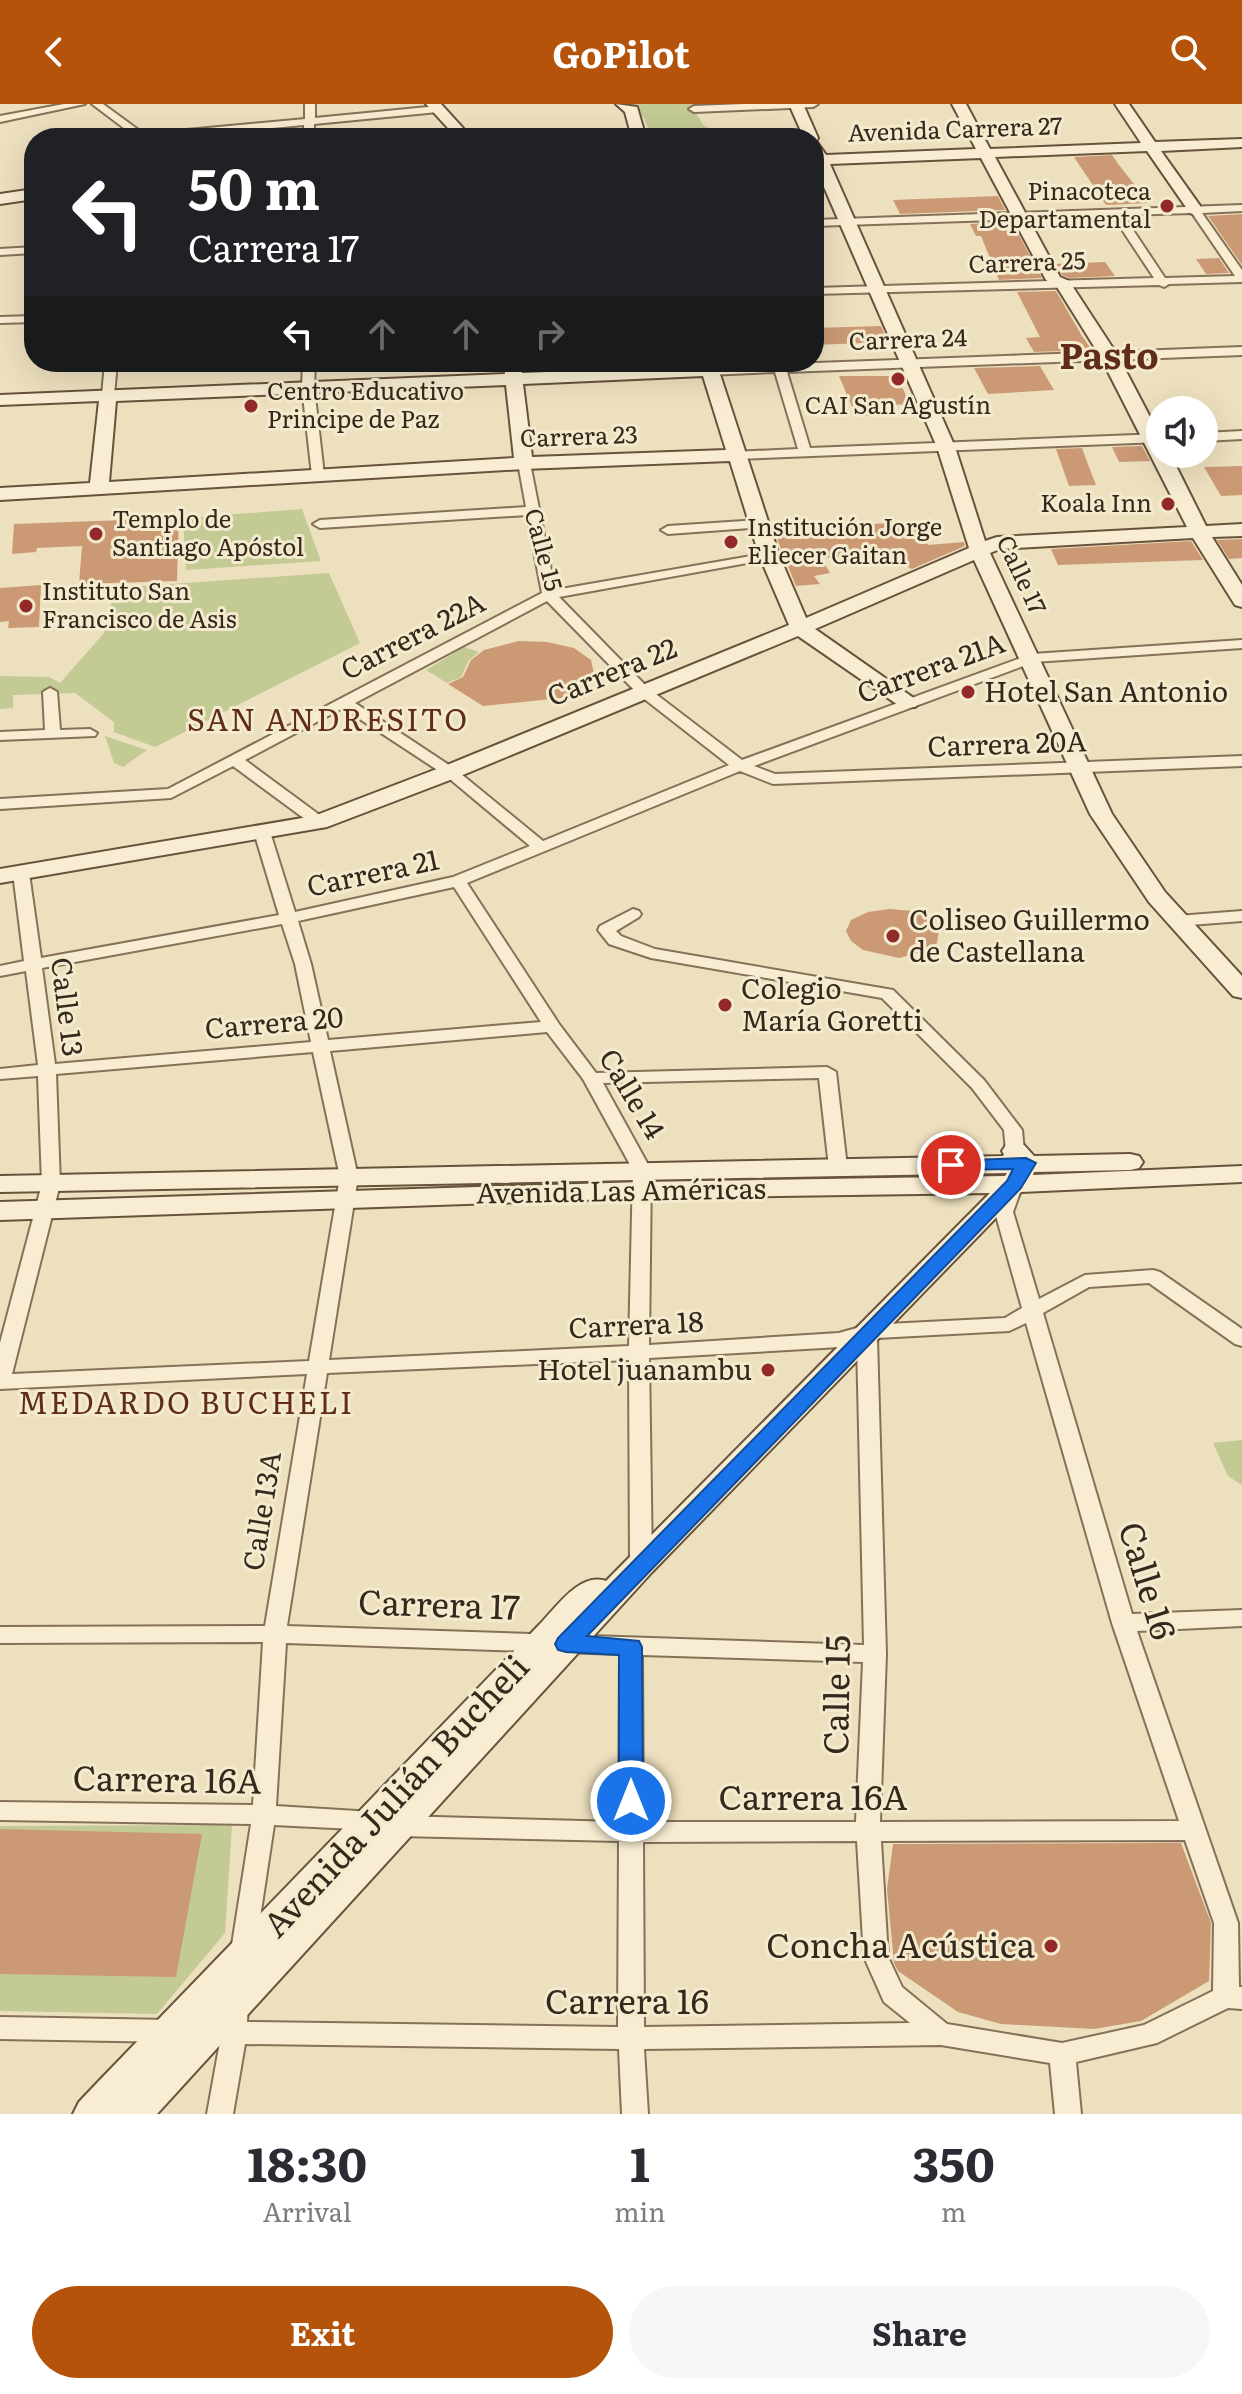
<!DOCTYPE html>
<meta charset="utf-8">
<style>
body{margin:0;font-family:Literata,serif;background:#f7f7f7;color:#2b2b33;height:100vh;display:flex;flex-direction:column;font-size:30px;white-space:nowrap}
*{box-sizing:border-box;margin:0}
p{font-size:26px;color:#7c7c81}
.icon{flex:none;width:44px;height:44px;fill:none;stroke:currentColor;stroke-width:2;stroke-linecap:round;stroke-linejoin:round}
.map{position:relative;height:2010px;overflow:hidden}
.details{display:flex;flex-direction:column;background:#fff;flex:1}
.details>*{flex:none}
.hud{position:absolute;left:24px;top:24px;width:800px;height:244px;border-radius:32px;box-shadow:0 8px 32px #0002;background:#202124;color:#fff;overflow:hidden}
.buttons{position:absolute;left:1146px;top:292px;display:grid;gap:16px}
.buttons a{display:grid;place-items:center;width:72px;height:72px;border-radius:50%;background:#fff;box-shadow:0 8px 32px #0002;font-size:40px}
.pin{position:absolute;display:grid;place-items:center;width:68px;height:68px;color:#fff;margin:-34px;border:4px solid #fff;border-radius:50%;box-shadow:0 2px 8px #0007}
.me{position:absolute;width:88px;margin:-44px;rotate:0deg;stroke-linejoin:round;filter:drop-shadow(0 0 6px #0008)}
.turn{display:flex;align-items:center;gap:28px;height:168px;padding:0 32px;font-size:36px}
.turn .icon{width:104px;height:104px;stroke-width:2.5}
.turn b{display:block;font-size:56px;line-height:68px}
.lanes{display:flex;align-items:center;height:76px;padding:0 32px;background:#0003;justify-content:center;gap:40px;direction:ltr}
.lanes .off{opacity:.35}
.eta{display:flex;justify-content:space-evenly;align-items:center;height:136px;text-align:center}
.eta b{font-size:48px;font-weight:700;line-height:56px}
.action{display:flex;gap:16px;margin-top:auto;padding:16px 32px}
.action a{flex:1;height:92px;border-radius:48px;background:#b45309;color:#fff;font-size:32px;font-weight:700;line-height:92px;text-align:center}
.action a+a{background:#f7f7f7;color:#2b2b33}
header{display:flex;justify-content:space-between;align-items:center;height:104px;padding:0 32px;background:#b45309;color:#fff;font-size:36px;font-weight:700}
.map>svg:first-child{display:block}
.green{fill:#c3ca93}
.building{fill:#cb9a75}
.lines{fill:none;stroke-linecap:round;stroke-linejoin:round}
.street-casing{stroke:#857158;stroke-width:4}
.secondary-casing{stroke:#67523b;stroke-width:4}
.street{fill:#f8edd2;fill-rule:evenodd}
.secondary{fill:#f8edd2;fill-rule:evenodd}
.route{fill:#1a73e8;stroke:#114b97;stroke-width:2}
.poi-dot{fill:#932a29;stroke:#f4eace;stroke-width:3}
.labels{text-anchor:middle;stroke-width:6;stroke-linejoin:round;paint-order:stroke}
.far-street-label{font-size:24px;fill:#35281c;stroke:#f4eace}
.far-poi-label{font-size:24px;fill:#35281c;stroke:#f4eace;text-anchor:start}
.street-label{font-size:28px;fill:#35281c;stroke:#f4eace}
.poi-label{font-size:28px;fill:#35281c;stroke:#f4eace;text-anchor:start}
.neighbourhood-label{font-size:30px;letter-spacing:2px;fill:#602c1c;stroke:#f4eace}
.near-street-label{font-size:34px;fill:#35281c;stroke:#f4eace}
.near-poi-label{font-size:34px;fill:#35281c;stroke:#f4eace;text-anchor:end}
.far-town-label{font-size:36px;font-weight:bold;fill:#602c1c;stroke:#f4eace}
</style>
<header><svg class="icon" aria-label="back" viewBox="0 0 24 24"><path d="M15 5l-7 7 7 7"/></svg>GoPilot<svg class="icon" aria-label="search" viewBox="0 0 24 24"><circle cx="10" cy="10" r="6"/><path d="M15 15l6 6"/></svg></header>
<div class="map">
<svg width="1242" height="2010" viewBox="0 0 1242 2010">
<rect width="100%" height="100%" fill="#ede0bf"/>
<g class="green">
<polygon points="628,0 714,0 716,5 695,7 703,21 721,30 722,34 652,34 644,14"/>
<polygon points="302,405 321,457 186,466 183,414"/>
<polygon points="329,469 360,539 155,643 114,628 114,618 75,589 13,591 13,604 0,605 0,572 49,573 60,579 104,529 115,484"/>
<polygon points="464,543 479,548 469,556 461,573 447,579 426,566"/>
<polygon points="105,632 147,646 123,663 114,659"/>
<polygon points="1242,1336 1242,1381 1228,1372 1213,1339"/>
<polygon points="232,1721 225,1829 157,1910 0,1907 0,1722"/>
</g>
<g class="building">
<polygon points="1112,51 1119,61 1149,99 1106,101 1074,53"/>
<polygon points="998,92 1005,106 900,110 893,96"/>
<polygon points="1242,110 1242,161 1208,112"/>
<polygon points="1012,118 1042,174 999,176 981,132 976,132 970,120"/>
<polygon points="1219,154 1229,169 1206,170 1196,155"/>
<polygon points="1105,158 1115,172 1069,174 1062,171 1056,160"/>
<polygon points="1056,187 1082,232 1092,246 1034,248 1026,234 1040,233 1017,188"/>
<polygon points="881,222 888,238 814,241 814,224"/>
<polygon points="1040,262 1054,286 988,290 974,264"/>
<polygon points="839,272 897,272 910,300 877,302 881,311 856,312"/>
<polygon points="1142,342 1150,357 1119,358 1112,343"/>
<polygon points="1082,344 1083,347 1096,381 1069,382 1056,345"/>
<polygon points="1242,362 1242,391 1221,392 1204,363"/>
<polygon points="179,414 177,477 79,480 82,442 37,444 36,448 12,450 14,420"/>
<polygon points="919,418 928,441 964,438 965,442 912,465 899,459 892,446 850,448 853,453 821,454 830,469 814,472 820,480 796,482 775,430 849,427 846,421"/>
<polygon points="1242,435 1242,454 1229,455 1217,436"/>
<polygon points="1191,437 1203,456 1058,461 1051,445"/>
<polygon points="41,481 39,523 8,524 9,517 0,518 0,484"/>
<polygon points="519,537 547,538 574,544 591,556 594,570 589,580 577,588 561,594 483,602 448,580 463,573 471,556 484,546"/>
<polygon points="890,805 913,807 932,815 939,825 937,839 929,846 899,854 863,846 851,837 846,827 851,816 868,808"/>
<polygon points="0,1725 202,1730 176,1873 0,1870"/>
<polygon points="1181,1739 1211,1819 1209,1877 1141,1917 1094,1925 1001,1920 958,1908 898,1867 894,1859 887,1785 893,1740"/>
</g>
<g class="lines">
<defs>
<g id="street">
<polygon points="64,0 85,0 0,18 0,12"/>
<polygon points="92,0 103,0 144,30 305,15 305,0 315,0 315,14 438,2 443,5 438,8 314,20 314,34 304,34 304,21 165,34 137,34"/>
<polygon points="743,0 818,0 813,3 694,8 689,5 694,2"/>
<path d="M1242 101V107L1202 109 1242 166V178L1169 180 1164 183 1159 181 814 190V184L1154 174 1113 112 814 122V116ZM1192 109 1235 172 1165 174 1123 111Z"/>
<polygon points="34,143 34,149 0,151 0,145"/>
<polygon points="34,212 34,218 0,219 0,213"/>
<polygon points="1242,243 1242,251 787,268 810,344 1160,330 1160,338 736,355 732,354 732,348 798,345 775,268 709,271 703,267 709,263"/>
<polygon points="105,258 117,258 114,292 108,296 102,292"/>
<polygon points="303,258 315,258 314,283 324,371 318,375 312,371 302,283"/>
<polygon points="1242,327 1242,335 1204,337 1204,329"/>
<path d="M524 355 530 359 555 486 774 448 776 451 769 455 559 493 648 584 742 656 1032 550 1242 536V544L1034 558 754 662 775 670 1242 652V662L773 680 740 667 467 779 559 920 596 969 827 963 836 968 847 1063 838 1069 829 1063 819 974 603 979 651 1066 649 1241 839 1229 867 1221 1005 1214 1022 1204 995 1108 1004 1083 1013 1077 1022 1083 1013 1108 1039 1195 1085 1171 1153 1166 1160 1168 1242 1225V1242L1235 1240 1149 1179 1089 1183 1043 1209 1132 1510 1242 1506V1522L1137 1527 1238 1819 1239 1883H1242V1905L1228 1904 1157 1939 1076 1958 1081 2010H1055L1050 1959 941 1941 644 1945 648 2010H622L619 1945 245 1940 233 2010H207L220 1938 212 1929 216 1921 222 1919V1900L226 1892 235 1889 244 1892 248 1900 247 1918 618 1923 619 1737 398 1732 390 1729 386 1722 390 1715 398 1712 619 1718 620 1550 286 1539 276 1702 373 1708 381 1710 385 1717 381 1724 373 1726 274 1721 255 1847 252 1854 243 1857 234 1854 231 1847 251 1720 0 1716V1698L253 1701 263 1538 0 1539V1523L265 1522 307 1270 0 1285V1239L42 1080 38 972 0 975V965L38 961 26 867 0 872V862L24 857 13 769 21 764 29 769 41 854 279 811 254 728 262 723 270 728 295 808 453 773 530 742 445 671 343 604 245 656 325 715 327 718 325 721H313L233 662 171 694 0 705V695L168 685 542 489 527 411 320 424 313 420 320 416 526 403 518 359ZM547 497 638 590 729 661 543 737 455 665 355 599ZM454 783 541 918 328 936 311 860 298 817ZM282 820 295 860 311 938 55 960 42 864ZM547 928 583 975 633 1066 629 1242 329 1256 358 1073 330 947ZM313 948 340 1073 309 1257 12 1270 60 1080 56 970ZM1026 1219 1112 1519 1179 1717 880 1718 886 1550 877 1234 1009 1227ZM857 1238 864 1541 287 1522 327 1269 629 1256 630 1460 633 1466 641 1468 649 1466 652 1460 649 1254 840 1243ZM642 1551 863 1558 856 1718H643ZM1185 1736 1214 1819 1213 1887 1144 1921 1062 1939 947 1920 902 1883 888 1853 881 1737ZM857 1737 864 1853 884 1898 910 1919 644 1923 643 1738Z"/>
<polygon points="759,416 764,417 764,423 668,430 661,426 668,422"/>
<polygon points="50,584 57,588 60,626 90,625 97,629 95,632 0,636 0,628 45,626 43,588"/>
<polygon points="633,805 639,807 641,810 639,813 616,827 621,832 655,845 893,886 984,976 1022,1026 1024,1047 1014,1064 1007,1066 998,1060 1006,1047 1004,1026 972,984 882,894 651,854 609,840 598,826 600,822"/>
<polygon points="1242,807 1242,817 1177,822 1169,817 1177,812"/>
<polygon points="0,1913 172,1916 181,1919 185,1927 181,1935 172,1938 0,1935"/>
</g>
<g id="secondary">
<polygon points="426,0 441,0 472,34 457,34"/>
<polygon points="616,0 637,3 646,34 632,34 625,8"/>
<path d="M789 0H803L818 34 816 37 826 51 976 45 952 0H966L990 45 1141 39 1115 0H1129L1155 38 1242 35V43L1161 47 1203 106 1195 111 1190 109 1147 47 995 53 1060 173 1069 177 1118 252 1160 332V350H1170L1206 422 1242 420V432L1212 433 1242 481V503L1235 501 1193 434 1000 445 990 449 1112 710 1165 788 1242 872V894L1233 892 1149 798 1090 710 974 456 815 525 915 595 919 599 915 603H901L798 532 458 673 327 723 0 779V765L314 712 442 663 789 521 759 451 730 357 524 365 0 396V384L90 379 99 297 0 301V291L505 270 503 258H521L522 269 700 262 698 258H716L779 451 806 514 969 444 937 343 814 60V34H804ZM981 54 1046 176 1057 183 1100 252 1187 423 997 433 985 437 955 343 830 60ZM703 272 726 346 532 353 523 280ZM506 281 514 354 109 378 116 297Z"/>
<polygon points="34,85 34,95 0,100 0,90"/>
<path d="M1015 1039 1024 1041 1034 1052 1130 1050 1139 1052 1143 1058 1139 1064 1130 1066 1034 1068 1033 1071 1242 1062V1078L1021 1088 652 1468 157 2010H73L79 1998 97 1979 539 1521C556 1504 579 1468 606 1477L990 1089 641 1094 0 1116V1098L641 1078 1005 1072 1007 1069 0 1088V1072L1005 1052 1002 1047 1006 1041Z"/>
</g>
</defs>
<use href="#street" class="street-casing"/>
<use href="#secondary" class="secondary-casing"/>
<use href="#street" class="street"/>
<use href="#secondary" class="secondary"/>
</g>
<polygon class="route" points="1026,1054 1036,1059 1021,1084 587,1532 639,1537 642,1543 643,1697 639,1704 631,1707 622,1704 619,1697 619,1551 566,1548 558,1546 555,1540 558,1534 1007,1077 1013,1065 951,1066 944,1065 942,1061 944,1057"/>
<g class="poi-dot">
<circle cx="1167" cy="102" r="8"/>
<circle cx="898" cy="275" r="8"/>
<circle cx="251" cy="302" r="8"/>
<circle cx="1168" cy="400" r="8"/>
<circle cx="96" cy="430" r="8"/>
<circle cx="731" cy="438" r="8"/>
<circle cx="26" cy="502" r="8"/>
<circle cx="968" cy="588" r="8"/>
<circle cx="893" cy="832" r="8"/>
<circle cx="725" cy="901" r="8"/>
<circle cx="768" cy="1266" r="8"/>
<circle cx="1051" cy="1842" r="8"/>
</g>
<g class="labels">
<g class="far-street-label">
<text transform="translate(955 26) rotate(-2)" y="8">Avenida Carrera 27</text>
<text transform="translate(1027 159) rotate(-2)" y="8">Carrera 25</text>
<text transform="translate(908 236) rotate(-2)" y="8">Carrera 24</text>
<text transform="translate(579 333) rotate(-2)" y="8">Carrera 23</text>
<text transform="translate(543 446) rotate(75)" y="8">Calle 15</text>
<text transform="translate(1021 471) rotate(65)" y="8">Calle 17</text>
</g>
<g class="far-poi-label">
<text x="1151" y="96" text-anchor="end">Pinacoteca<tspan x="1151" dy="28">Departamental</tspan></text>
<text x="267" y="296">Centro Educativo<tspan x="267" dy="28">Principe de Paz</tspan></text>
<text x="898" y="310" text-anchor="middle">CAI San Agustín</text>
<text x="1152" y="408" text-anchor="end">Koala Inn</text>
<text x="112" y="424">Templo de<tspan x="112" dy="28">Santiago Apóstol</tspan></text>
<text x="747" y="432">Institución Jorge<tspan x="747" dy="28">Eliecer Gaitan</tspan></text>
<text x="42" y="496">Instituto San<tspan x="42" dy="28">Francisco de Asis</tspan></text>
</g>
<g class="street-label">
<text transform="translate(413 532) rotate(-27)" y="10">Carrera 22A</text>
<text transform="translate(931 564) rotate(-20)" y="10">Carrera 21A</text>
<text transform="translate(612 568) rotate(-22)" y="10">Carrera 22</text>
<text transform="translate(1007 640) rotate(-2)" y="10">Carrera 20A</text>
<text transform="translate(373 769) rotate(-12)" y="10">Carrera 21</text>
<text transform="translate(67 903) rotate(83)" y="10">Calle 13</text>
<text transform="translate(274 919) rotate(-5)" y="10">Carrera 20</text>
<text transform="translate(632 990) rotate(59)" y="10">Calle 14</text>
<text transform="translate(621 1087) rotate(-1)" y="10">Avenida Las Américas</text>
<text transform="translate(636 1221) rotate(-3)" y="10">Carrera 18</text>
<text transform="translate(262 1407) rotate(-81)" y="10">Calle 13A</text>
</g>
<g class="poi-label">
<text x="984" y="598">Hotel San Antonio</text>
<text x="909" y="826">Coliseo Guillermo<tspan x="909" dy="32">de Castellana</tspan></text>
<text x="741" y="895">Colegio<tspan x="741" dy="32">María Goretti</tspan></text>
<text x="752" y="1276" text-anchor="end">Hotel juanambu</text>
</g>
<g class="neighbourhood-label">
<text x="328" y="627">SAN ANDRESITO</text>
<text x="186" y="1310">MEDARDO BUCHELI</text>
</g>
<g class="near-street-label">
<text transform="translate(1147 1477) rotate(73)" y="12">Calle 16</text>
<text transform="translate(439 1501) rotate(2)" y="12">Carrera 17</text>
<text transform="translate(837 1591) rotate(-89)" y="12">Calle 15</text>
<text transform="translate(167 1676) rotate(1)" y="12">Carrera 16A</text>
<text transform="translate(396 1692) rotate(-47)" y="12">Avenida Julián Bucheli</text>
<text x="813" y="1706">Carrera 16A</text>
<text x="627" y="1910">Carrera 16</text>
</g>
<g class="near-poi-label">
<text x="1035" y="1854">Concha Acústica</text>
</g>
<g class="far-town-label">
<text x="1109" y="265">Pasto</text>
</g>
</g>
</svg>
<div class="buttons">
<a><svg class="icon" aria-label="sound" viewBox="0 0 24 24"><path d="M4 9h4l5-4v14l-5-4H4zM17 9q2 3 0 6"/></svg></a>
</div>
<div class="pin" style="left:951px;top:1061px;background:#d93025"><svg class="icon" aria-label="arrive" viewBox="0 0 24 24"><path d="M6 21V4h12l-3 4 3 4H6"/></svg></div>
<svg class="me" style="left:631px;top:1697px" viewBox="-20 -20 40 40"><circle r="17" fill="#1a73e8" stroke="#fff" stroke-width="3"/><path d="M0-11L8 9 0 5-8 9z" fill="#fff"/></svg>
<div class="hud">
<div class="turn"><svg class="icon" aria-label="left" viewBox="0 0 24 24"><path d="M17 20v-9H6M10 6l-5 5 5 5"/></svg><div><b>50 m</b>Carrera 17</div></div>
<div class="lanes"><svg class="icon" aria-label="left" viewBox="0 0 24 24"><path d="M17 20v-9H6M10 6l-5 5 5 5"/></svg><svg class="icon off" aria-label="ahead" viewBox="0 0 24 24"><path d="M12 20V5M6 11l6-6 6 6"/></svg><svg class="icon off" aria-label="ahead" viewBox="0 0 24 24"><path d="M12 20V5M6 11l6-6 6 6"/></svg><svg class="icon off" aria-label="right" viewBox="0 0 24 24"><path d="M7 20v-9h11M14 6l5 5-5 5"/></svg></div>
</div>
</div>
<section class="details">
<div class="eta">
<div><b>18:30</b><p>Arrival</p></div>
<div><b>1</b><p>min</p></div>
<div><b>350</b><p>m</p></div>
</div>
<div class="action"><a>Exit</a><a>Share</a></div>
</section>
